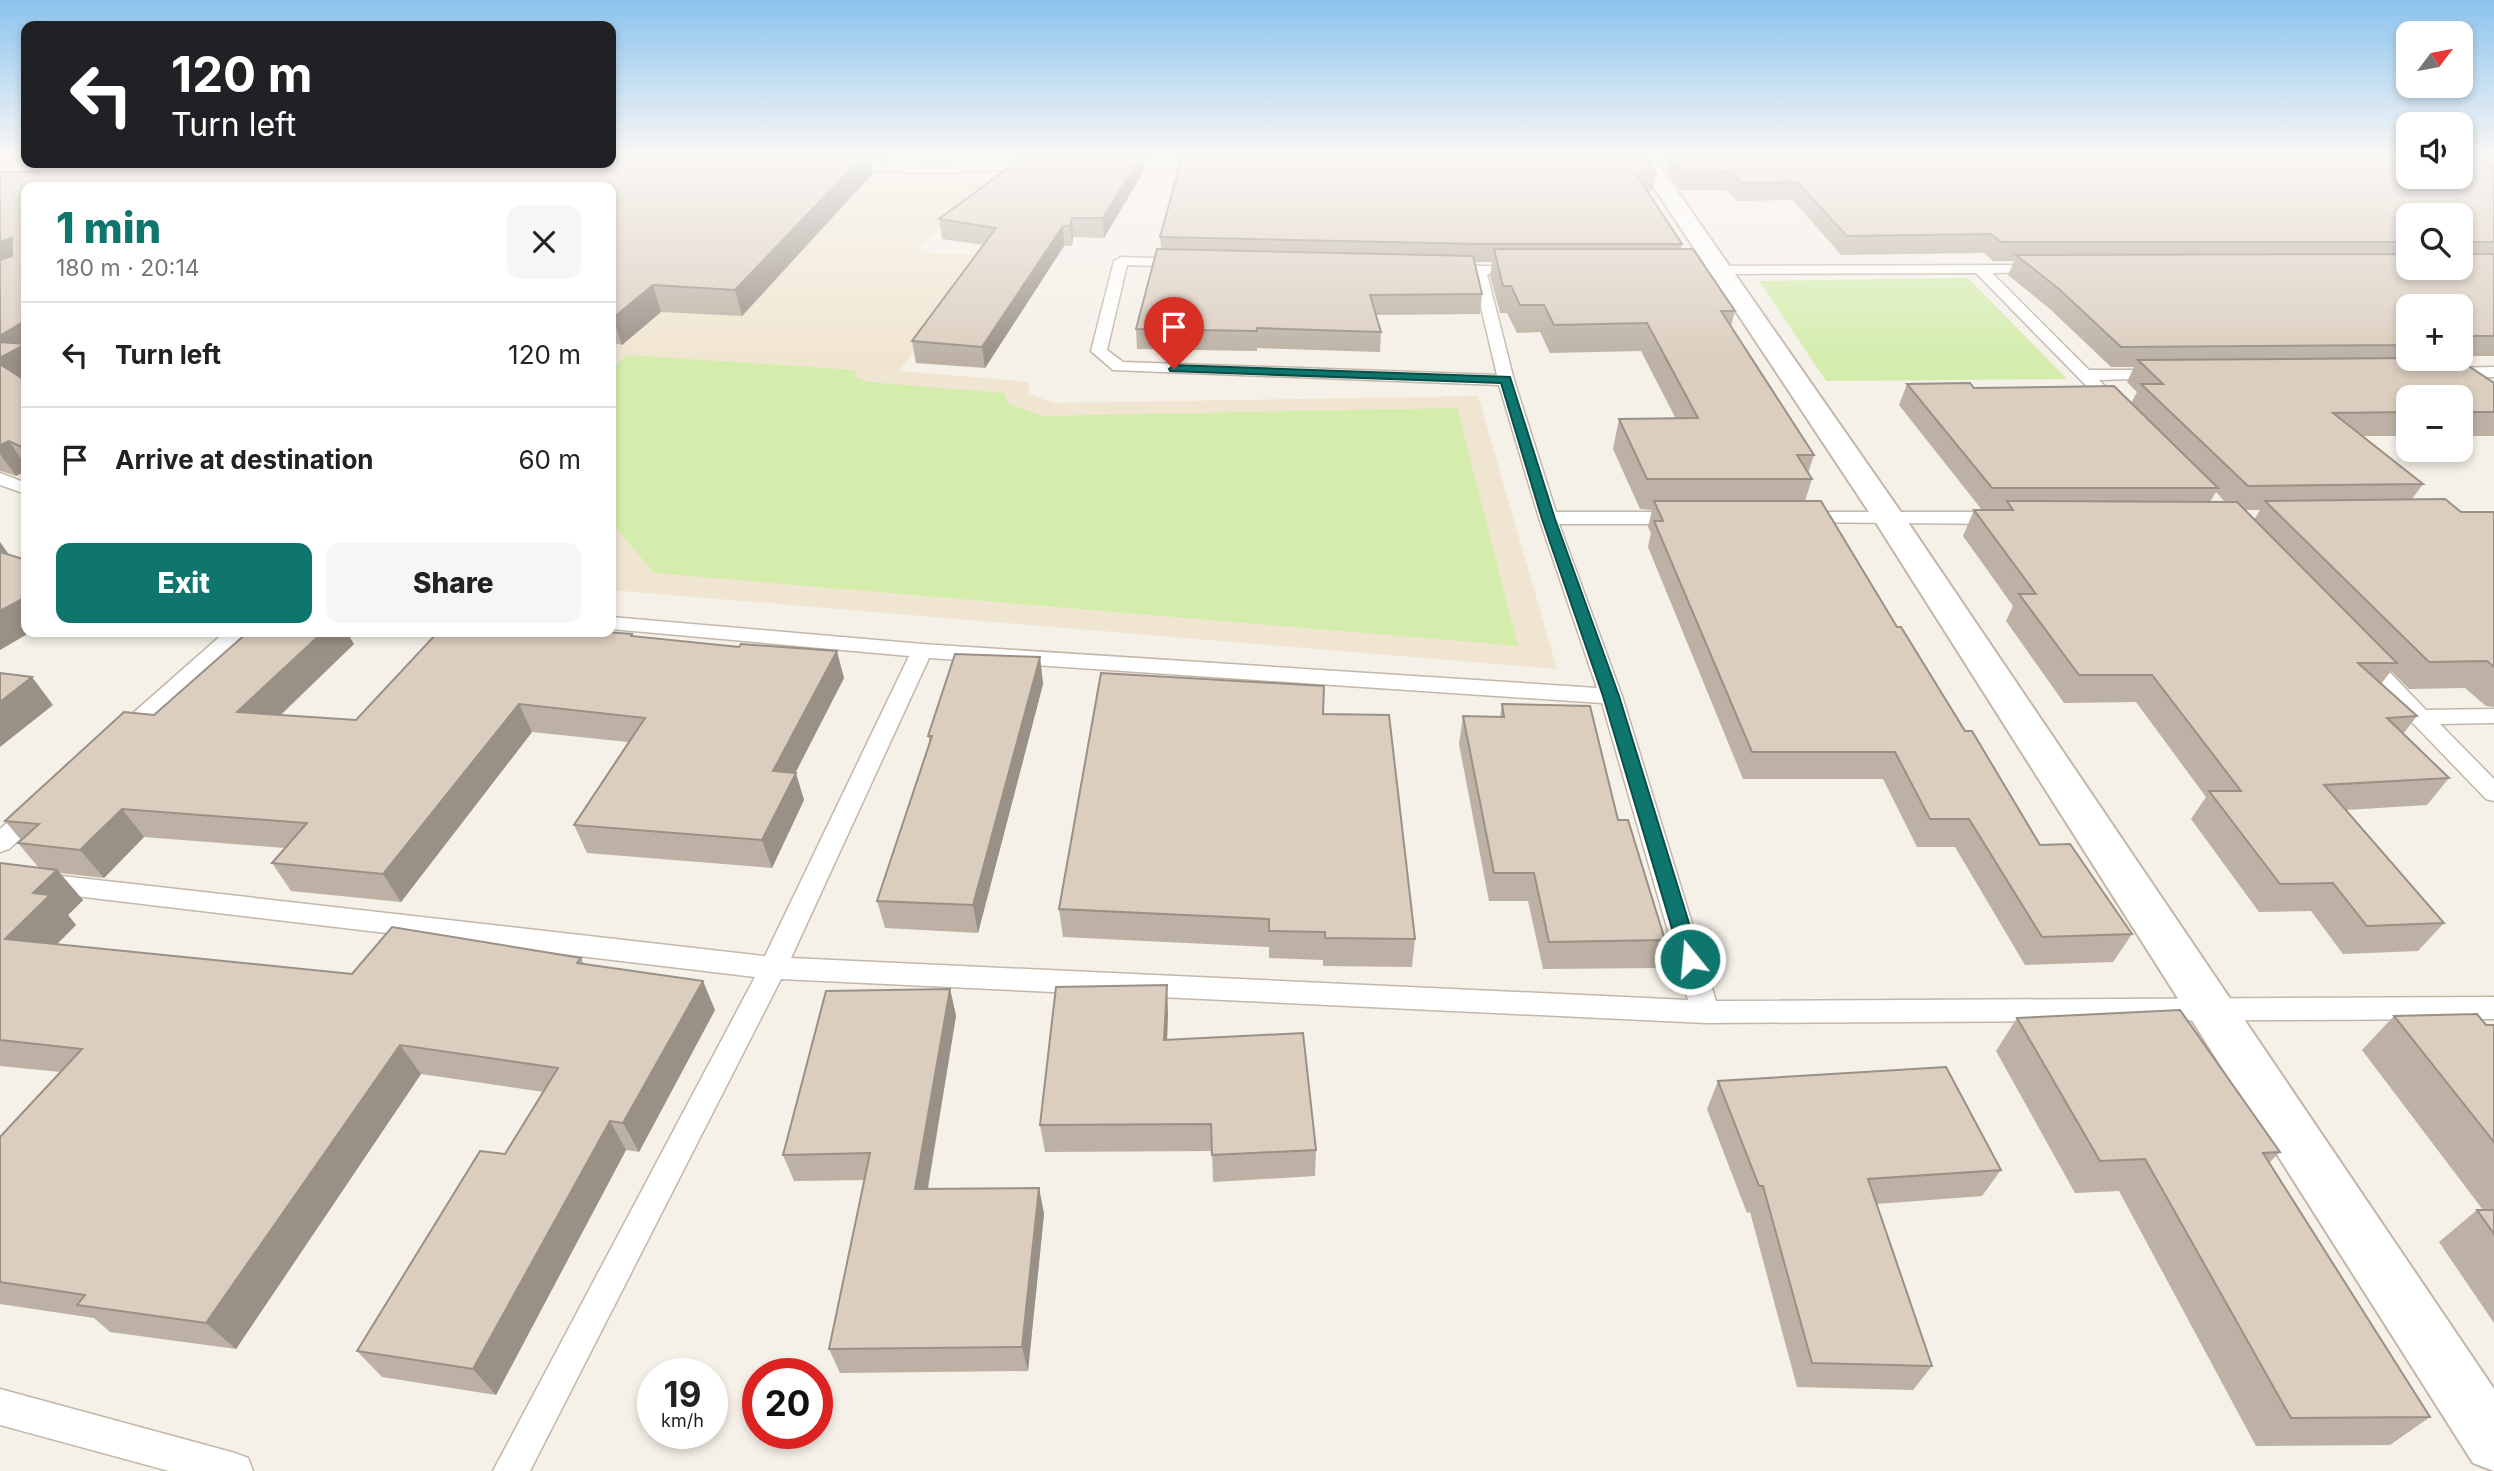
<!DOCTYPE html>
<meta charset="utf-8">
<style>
body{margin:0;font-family:Inter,sans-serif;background:#f6f6f6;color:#222;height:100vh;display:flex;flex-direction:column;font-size:26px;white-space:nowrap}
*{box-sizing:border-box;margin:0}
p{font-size:23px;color:#767676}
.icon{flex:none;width:38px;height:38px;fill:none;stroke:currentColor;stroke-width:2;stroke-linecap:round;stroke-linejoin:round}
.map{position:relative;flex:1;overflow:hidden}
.details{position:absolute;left:21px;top:182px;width:595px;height:455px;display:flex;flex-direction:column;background:#fff;border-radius:14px;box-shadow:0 4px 10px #0003}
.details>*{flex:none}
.guide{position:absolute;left:21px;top:21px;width:595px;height:147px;border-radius:14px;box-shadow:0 4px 10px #0003;background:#202124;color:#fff;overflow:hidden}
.needle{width:46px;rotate:58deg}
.controls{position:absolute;left:2396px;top:21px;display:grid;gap:14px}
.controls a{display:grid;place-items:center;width:77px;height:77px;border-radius:14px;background:#fff;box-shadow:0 4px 10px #0003;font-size:35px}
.speed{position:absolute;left:637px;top:1358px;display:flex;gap:14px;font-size:35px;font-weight:700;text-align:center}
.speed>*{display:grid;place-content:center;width:91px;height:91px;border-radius:50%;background:#fff;box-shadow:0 4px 10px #0003;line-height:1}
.speed small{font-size:18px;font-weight:400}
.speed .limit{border:10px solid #d22;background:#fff;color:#111}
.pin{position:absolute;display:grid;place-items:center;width:60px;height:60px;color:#fff;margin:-72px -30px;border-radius:50% 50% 50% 0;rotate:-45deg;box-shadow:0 0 7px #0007}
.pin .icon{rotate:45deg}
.me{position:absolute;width:77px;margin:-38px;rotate:343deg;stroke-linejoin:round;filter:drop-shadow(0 0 5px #0008)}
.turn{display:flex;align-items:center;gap:24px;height:147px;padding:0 35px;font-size:32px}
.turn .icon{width:91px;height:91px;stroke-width:2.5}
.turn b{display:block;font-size:49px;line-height:60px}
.round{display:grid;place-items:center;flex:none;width:74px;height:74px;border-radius:14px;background:#f6f6f6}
.head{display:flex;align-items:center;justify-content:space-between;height:119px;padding:0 35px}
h1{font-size:42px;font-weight:800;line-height:52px;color:#0f766e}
.button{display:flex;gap:14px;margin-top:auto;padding:14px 35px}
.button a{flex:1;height:80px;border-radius:14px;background:#0f766e;color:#fff;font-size:28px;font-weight:800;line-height:80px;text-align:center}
.button a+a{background:#f6f6f6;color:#222}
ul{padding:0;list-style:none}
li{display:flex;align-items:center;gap:21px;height:105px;padding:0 35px;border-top:2px solid #e0e0e0}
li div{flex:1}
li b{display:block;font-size:26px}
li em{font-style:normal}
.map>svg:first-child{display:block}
.education{fill:#f0e5d0}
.green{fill:#d4edad}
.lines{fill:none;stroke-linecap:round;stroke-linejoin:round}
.service-casing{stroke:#c2b7a9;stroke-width:3}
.minor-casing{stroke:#c2b7a9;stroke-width:4}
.primary-casing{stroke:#efb95c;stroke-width:4}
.service{fill:#fff;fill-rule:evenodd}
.minor{fill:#fff;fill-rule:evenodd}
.primary{fill:#ffdb97;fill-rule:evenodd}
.wall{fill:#bcb1a4;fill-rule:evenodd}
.shaded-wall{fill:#999086}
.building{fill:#dbcebf;stroke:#999086;stroke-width:2}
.route{fill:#0f766e;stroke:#0a4d48;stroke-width:2}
</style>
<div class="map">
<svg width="2494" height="1471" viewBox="0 0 2494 1471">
<rect width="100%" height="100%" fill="#f5f0e8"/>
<polygon class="education" points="465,163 537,163 994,180 923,244 917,253 985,255 899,371 1029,382 1029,394 1053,403 1478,396 1557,669 611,590 611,187 426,187"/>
<g class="green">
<polygon points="1968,278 2067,379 1826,381 1759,281"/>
<polygon points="627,355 856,370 855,376 868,382 1004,393 1007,403 1042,416 1457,408 1518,646 654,573 611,522 611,370"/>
</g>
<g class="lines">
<defs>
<g id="service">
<polygon points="1043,161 1049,165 1047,168 938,173 843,170 837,166 843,162 938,165"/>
<polygon points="1113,161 1211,161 1217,165 1211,169 1109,168 1107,165"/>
<path d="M1121 257 1183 259 1190 263 1183 267 1127 265 1107 350 1123 362 1497 375 1473 274 1445 273 1438 269 1445 265 1528 267 1530 270 1523 274H1487L1514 380 1556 512H1679L1688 518 1679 524H1559L1622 696 1716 1001 2494 997V1019L1706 1023 781 979 530 1471H493L755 977 0 887V869L765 956 909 656 611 629V617L922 644 1597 688 1539 518 1499 385 1113 370 1091 351 1114 261ZM929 658 1602 703 1688 1000 791 958Z"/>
<polygon points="2041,265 2046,266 2046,272 1992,273 2089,370 2162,370 2168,372 2170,375 2168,378 2099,380 2126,408 2118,413 2112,412 1976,273 1676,274 1669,270 1676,266"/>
<polygon points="2494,367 2494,377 2448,378 2440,373 2448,368"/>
<polygon points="0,473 26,483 26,494 0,485"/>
<polygon points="1801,512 2001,512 2010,518 2001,524 1794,522 1792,518 1794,514"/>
<polygon points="225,632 247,632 131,739 123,742 115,739 112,734 115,729"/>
<polygon points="2363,651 2371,653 2426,710 2494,709 2494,723 2440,724 2494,779 2494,801 2486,799 2355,663 2352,658 2355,653"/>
<polygon points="37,801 46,804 49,810 46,816 9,849 0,852 0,829 28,804"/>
<polygon points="0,1389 235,1453 248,1458 253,1471 169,1471 0,1425"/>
</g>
<polygon id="minor" points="1640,154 1660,154 1659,165 1905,518 2494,1389 2494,1471 2473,1463 1873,518 1639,165"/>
<polygon id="primary" points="0,154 26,154 26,155 0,166"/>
</defs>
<use href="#service" class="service-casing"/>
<use href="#minor" class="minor-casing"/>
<use href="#primary" class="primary-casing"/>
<use href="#service" class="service"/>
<use href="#minor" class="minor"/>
<use href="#primary" class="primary"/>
</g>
<g class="wall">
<polygon points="611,154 890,154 885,161 870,160 873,173 742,316 661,312 622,345 611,342 611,187 26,187 26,471 16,476 1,471 0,471 0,172"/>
<polygon points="1025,154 1154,154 1152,158 1144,158 1144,171 1104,238 1073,237 1072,246 1064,246 985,368 916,363 912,341 983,245 942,239 939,219 1027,155"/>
<polygon points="1183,154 1656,174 1653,191 1647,191 1682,244 1681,249 1735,311 1731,326 1814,455 1808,473 1812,479 1805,501 1897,627 2040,845 2132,934 2113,962 2025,965 1955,847 1917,847 1883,779 1743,779 1648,547 1651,533 1648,527 1652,510 1640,509 1613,449 1619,419 1676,419 1641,351 1550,353 1540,332 1517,333 1507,313 1500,313 1490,276 1492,262 1475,262 1482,294 1480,314 1376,315 1381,332 1380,352 1257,348 1257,351 1137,349 1136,329 1161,249 1160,237"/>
<path d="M1661 154H2494V356H2460V306H2408V359L2494 383V436H2460V397H2408V436H2363L2423 484 2412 499 2461 512H2494V707L2486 706 2465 688 2409 689 2391 671 2381 684 2417 716 2403 734 2449 778 2427 805 2346 810 2444 923 2418 951 2343 954 2311 911 2259 912 2191 819 2206 797 2136 702 2064 703 2006 621 2013 606 1963 536 1974 510H1982L1899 405 1907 384 1974 388 2131 403 2137 392 2127 382 2134 367H2111L2050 309 2008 275 2014 261H1993L1984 253 1841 255 1793 200 1737 201 1727 190H1680L1666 170 1668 156 1662 157ZM2468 155H2480L2477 160ZM2408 215 2460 268H2408ZM2216 492 2225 502H2210ZM2245 510H2260L2254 520Z"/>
<polygon points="632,634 633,637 844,678 795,773 804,800 772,868 587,853 574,825 628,742 532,732 401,902 291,891 272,863 285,848 144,837 104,878 60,873 83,900 68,915 76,925 57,944 352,974 581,958 584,964 715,1010 639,1152 626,1150 496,1395 382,1377 357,1351 505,1154 544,1092 421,1074 236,1349 110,1332 94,1318 0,1304 0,1137 61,1072 0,1066 0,863 39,868 18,843 21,840 5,821 154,715 354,644 281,715 356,720"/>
<polygon points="1040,657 1043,684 978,933 885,928 877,901 930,743 928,736"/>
<polygon points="1502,704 1618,820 1665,940 1656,968 1543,969 1528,901 1489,901 1459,744 1463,716 1500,717"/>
<polygon points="1323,714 1415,939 1412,967 1323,966 1323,960 1269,958 1269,947 1063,937 1059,909"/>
<polygon points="950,989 956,1016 928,1189 1039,1188 1044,1214 1028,1371 840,1373 829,1349 865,1180 794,1181 783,1155"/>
<polygon points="1168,1013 1167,1040 1316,1150 1315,1176 1213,1182 1212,1151 1045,1152 1040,1125"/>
<polygon points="2394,1016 2494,1025 2494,1323 2439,1242 2477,1210 2483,1210 2362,1050"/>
<polygon points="2017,1018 2280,1152 2269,1163 2430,1417 2390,1445 2256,1446 2119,1191 2075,1193 1996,1051"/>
<polygon points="1718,1081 2001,1170 1982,1196 1877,1204 1932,1366 1913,1390 1797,1387 1750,1212 1747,1213 1707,1109"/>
</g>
<g class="shaded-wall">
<polygon points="865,154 869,154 873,173 742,316 735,290"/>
<polygon points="884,154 890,154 885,161"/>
<polygon points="1142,154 1143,154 1144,171 1104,238 1103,218"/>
<polygon points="229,163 295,163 240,186"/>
<polygon points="1072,218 1073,237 1072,246 1070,226"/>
<polygon points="1063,226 1064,246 985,368 982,347"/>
<polygon points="12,238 26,261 0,273 0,242"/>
<polygon points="653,285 661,312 622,345 613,318"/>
<polygon points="26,320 26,381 0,368 0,336"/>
<polygon points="9,441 26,466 26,471 16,476 0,454 0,445"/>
<polygon points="0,542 18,567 0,567"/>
<polygon points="26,597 26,632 31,632 0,650 0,611"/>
<polygon points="323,632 347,632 354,644 255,739 237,712"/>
<polygon points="837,651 844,678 782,799 773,771"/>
<polygon points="1040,657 1043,684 978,933 973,905"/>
<polygon points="32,677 53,705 0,747 0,702"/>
<polygon points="519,704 532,732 401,902 383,874"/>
<polygon points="796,773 804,800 772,868 762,840"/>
<polygon points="122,809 144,837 104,878 80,850"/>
<polygon points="57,870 83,900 68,915 76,925 33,968 5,939 33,893"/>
<polygon points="703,981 715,1010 639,1152 623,1123"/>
<polygon points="1167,985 1168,1013 1166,1067 1164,1040"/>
<polygon points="950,989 956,1016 923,1215 915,1189"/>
<polygon points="400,1045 421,1074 236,1349 206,1323"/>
<polygon points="610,1121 626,1150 496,1395 473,1369"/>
<polygon points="1039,1188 1044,1214 1028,1371 1022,1347"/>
</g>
<g class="building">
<polygon points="611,154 865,154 735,290 653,285 613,318 611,318 611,187 26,187 26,320 0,336 0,260 12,256 12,238 0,242 0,172 38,172 49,163 229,163 231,166 263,166 272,163 611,163"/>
<polygon points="1027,154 1142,154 1103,218 1072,218 1070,226 1063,226 982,347 912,341 996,228 939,219"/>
<polygon points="1183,154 1643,154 1656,174 1636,174 1682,244 1481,244 1160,237"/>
<polygon points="1670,154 2408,154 2408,177 2460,177 2460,154 2468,154 2468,156 2494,168 2494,242 2472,242 2469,246 2462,249 2467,254 2494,254 2494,336 2460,336 2460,306 2408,306 2408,345 2121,347 2059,289 2016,255 2408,254 2408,268 2460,268 2460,215 2408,215 2408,242 2001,242 1991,234 1847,236 1797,182 1742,183 1732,172 1684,173"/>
<polygon points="1157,249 1473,256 1482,294 1370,295 1381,332 1257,328 1257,331 1136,329"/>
<polygon points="1494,249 1693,249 1735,311 1721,311 1814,455 1797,455 1812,479 1647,479 1619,419 1698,418 1647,323 1554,325 1544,305 1520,305 1511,286 1503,286"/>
<polygon points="0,342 26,344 0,358"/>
<polygon points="2408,358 2408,359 2458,359 2494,383 2494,412 2460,412 2460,397 2408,397 2408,412 2333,413 2423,484 2248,486 2141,384 2163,384 2138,360"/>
<polygon points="0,364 26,381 26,449 9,441 0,445"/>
<polygon points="1970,383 1974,388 2114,386 2218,488 1992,488 1907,384"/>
<polygon points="2445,499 2461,512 2494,512 2494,667 2487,661 2429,662 2265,501"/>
<polygon points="1654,501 1821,501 1897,627 1901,627 1965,731 1972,731 2040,845 2070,844 2132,934 2042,937 1969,819 1930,819 1895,752 1752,752 1654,521 1663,521"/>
<polygon points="2007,501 2237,502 2397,663 2358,663 2417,716 2387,718 2449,778 2324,785 2444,923 2367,926 2333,883 2280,884 2209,791 2241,791 2152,675 2079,675 2019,594 2036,594 1974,510 2013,510"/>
<polygon points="0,552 26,560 26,597 0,611"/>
<polygon points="248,632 323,632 237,712 356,720 438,632 605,632 632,634 631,636 739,647 741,644 837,651 773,771 796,773 762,840 574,825 645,718 519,704 383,874 272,863 307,823 122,809 80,850 18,843 39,824 5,821 124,712 154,715"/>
<polygon points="955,654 1040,657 973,905 877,901 932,736 928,736"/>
<polygon points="0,673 32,677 0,702"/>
<polygon points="1101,673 1324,686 1323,714 1389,715 1415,939 1325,938 1325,932 1269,931 1269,919 1059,909"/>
<polygon points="1502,704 1590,706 1618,820 1628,820 1665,940 1549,942 1534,873 1494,873 1463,716 1504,717"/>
<polygon points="0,863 57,870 33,893 50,895 5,939 352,974 392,927 581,958 577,963 703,981 623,1123 610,1121 473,1369 357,1351 480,1151 505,1154 558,1068 400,1045 206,1323 77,1305 85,1295 0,1282 0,1137 82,1049 0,1040"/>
<polygon points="1167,985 1164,1040 1303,1033 1316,1150 1212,1155 1211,1124 1040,1125 1056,987"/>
<polygon points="950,989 915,1189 1039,1188 1022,1347 829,1349 870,1153 783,1155 826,991"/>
<polygon points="2180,1010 2280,1152 2263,1153 2430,1417 2291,1418 2145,1159 2100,1161 2017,1018"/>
<polygon points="2477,1014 2486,1025 2494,1025 2494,1142 2394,1016"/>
<polygon points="1946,1067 2001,1170 1868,1179 1932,1366 1812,1363 1763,1186 1759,1186 1718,1081"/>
<polygon points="2477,1210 2494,1210 2494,1234"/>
</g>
<linearGradient id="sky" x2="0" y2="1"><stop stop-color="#8bc3ee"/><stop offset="0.43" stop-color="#faf8f5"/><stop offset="1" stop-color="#faf8f5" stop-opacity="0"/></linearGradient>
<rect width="2494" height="360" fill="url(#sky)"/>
<polygon class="route" points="1174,365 1510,377 1555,519 1619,696 1700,959 1697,965 1690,967 1684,965 1681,959 1603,696 1542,519 1501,383 1170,371 1169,369"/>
</svg>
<div class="controls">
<a><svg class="needle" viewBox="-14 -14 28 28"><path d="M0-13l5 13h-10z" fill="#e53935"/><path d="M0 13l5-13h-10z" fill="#767676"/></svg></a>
<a><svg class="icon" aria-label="sound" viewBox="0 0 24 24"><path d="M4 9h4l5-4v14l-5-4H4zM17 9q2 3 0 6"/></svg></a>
<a><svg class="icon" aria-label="search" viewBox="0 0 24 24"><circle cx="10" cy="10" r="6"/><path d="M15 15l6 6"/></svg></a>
<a>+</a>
<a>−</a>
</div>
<div class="speed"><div>19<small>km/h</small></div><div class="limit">20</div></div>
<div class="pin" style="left:1174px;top:369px;background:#d93025"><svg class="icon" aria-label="arrive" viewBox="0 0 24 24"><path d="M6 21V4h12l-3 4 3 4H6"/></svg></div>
<svg class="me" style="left:1690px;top:959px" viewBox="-20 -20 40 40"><circle r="17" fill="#0f766e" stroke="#fff" stroke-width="3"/><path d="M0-11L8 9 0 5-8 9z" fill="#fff"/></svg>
<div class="guide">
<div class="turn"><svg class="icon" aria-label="left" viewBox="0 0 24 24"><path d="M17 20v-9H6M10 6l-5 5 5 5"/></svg><div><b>120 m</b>Turn left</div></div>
</div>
<section class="details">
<div class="head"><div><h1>1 min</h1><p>180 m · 20:14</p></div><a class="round"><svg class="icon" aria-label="close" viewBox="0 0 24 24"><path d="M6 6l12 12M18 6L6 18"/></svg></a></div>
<ul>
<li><svg class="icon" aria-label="left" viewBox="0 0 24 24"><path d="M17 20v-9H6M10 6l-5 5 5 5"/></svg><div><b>Turn left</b></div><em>120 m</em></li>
<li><svg class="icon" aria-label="arrive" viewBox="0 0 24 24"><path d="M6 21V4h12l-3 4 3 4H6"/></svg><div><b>Arrive at destination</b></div><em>60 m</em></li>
</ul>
<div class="button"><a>Exit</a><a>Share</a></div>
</section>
</div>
